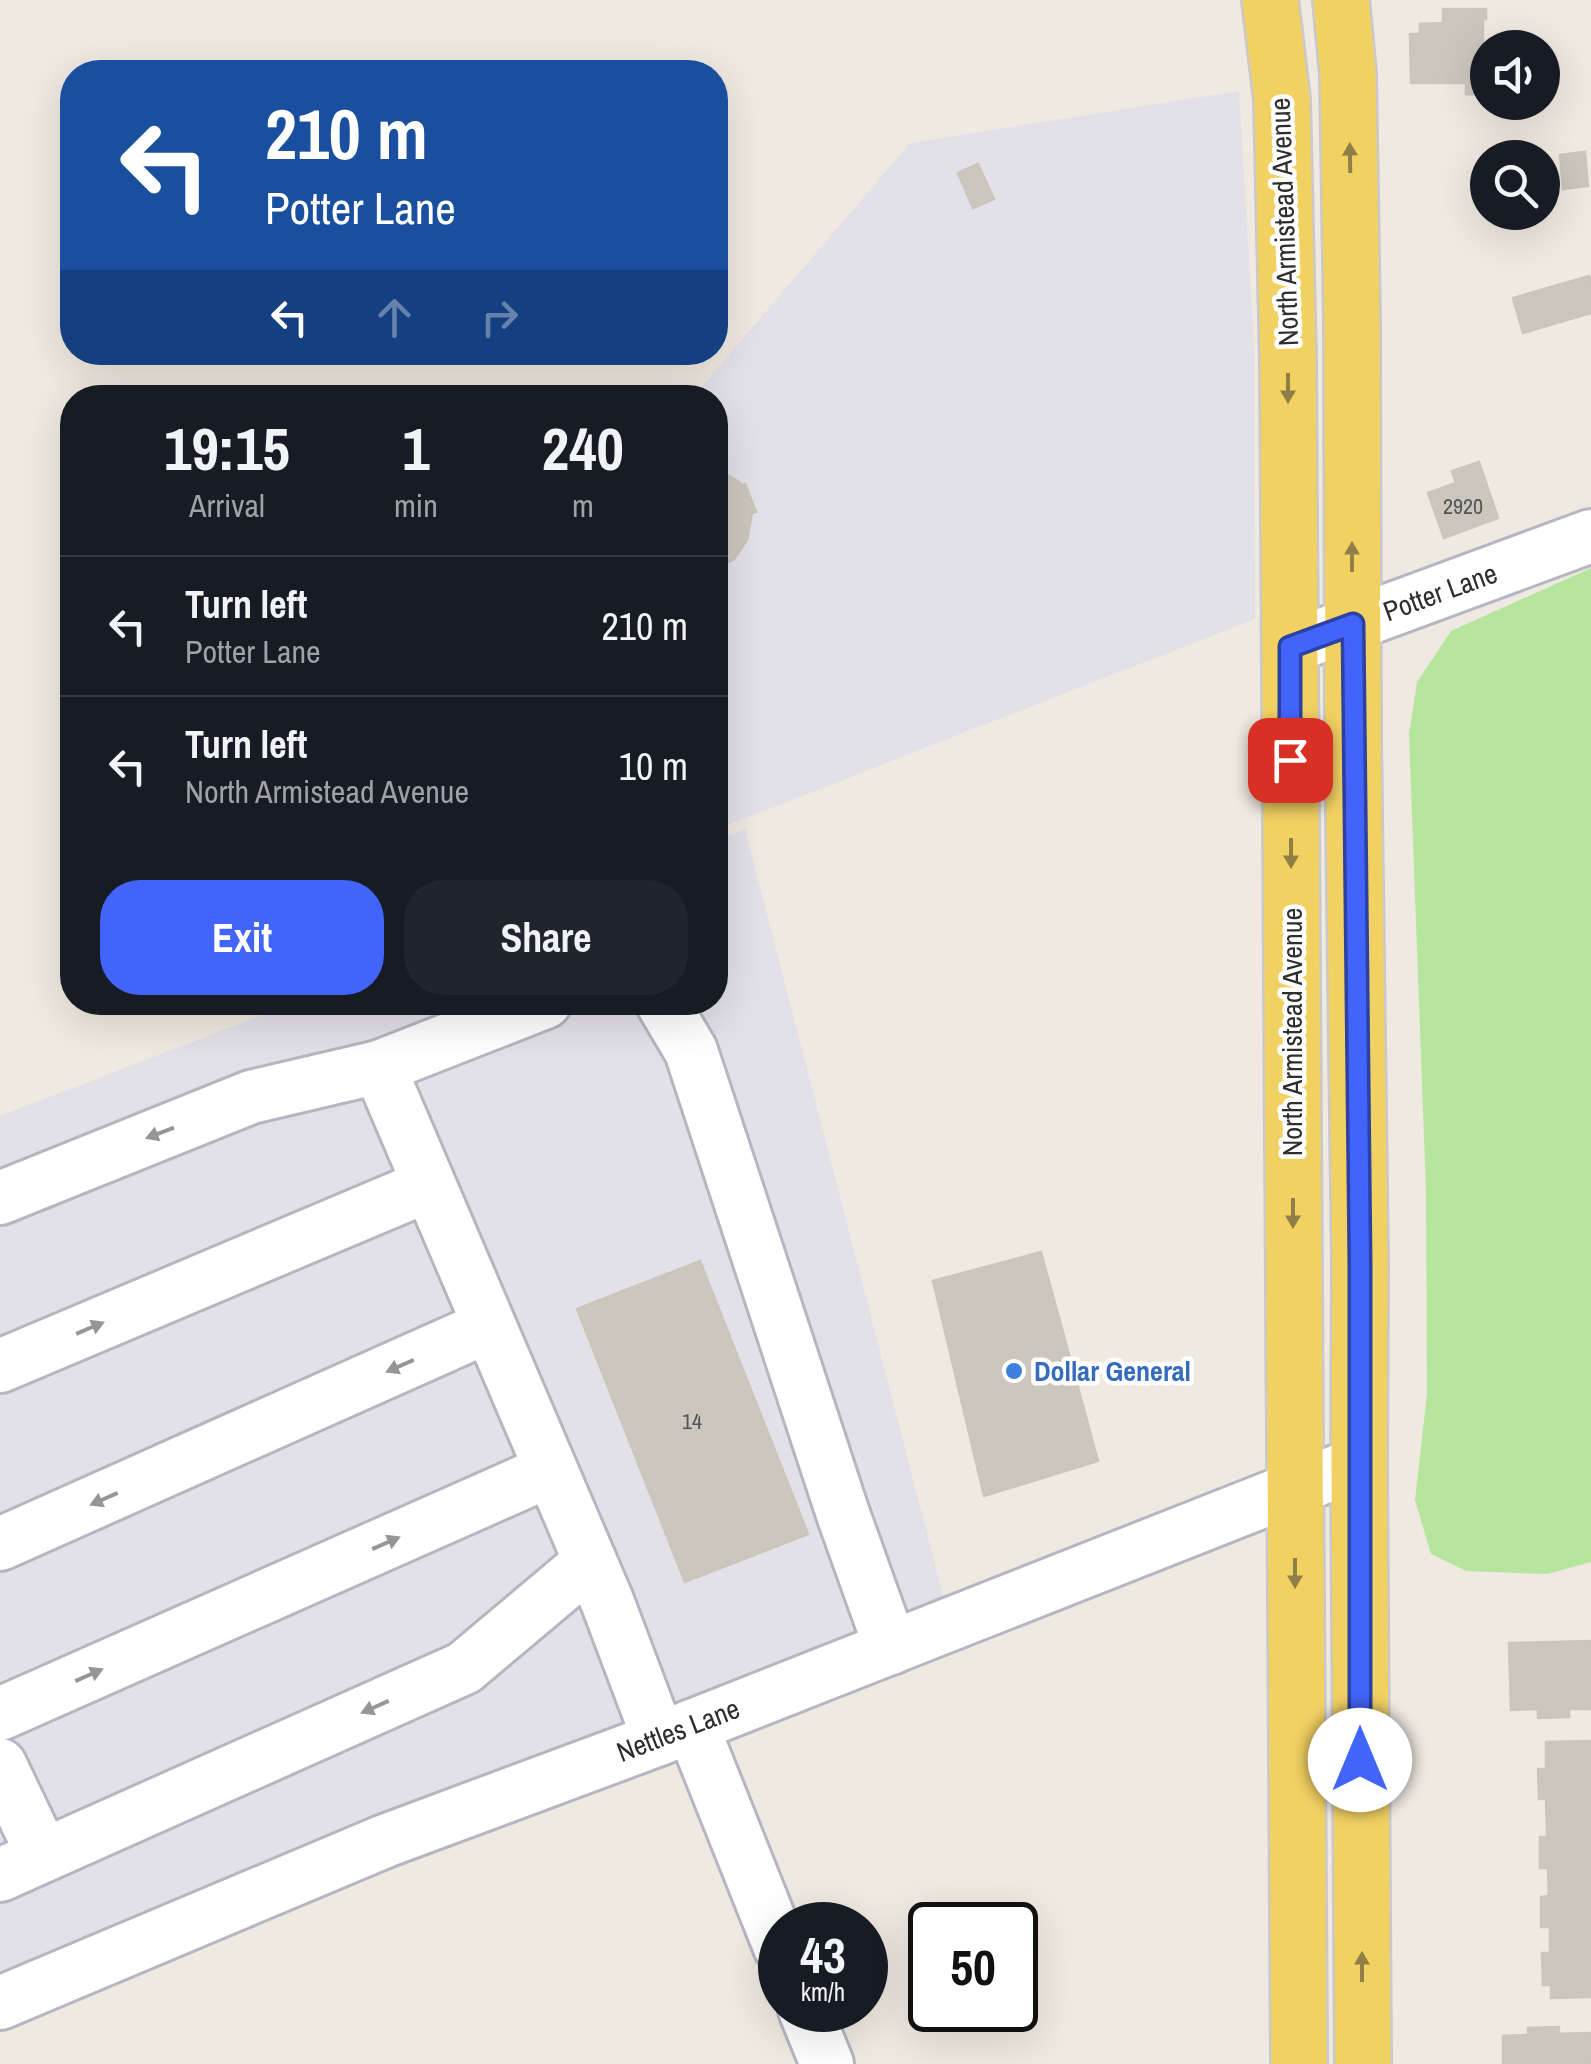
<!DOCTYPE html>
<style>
body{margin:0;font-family:"Archivo Narrow",sans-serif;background:#20242c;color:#f1f3f6;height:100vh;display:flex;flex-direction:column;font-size:38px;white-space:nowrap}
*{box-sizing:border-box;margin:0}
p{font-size:32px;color:#9ea1a6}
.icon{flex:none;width:55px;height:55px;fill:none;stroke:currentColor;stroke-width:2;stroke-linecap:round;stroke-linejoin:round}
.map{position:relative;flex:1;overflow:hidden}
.side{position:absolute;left:60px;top:385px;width:668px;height:630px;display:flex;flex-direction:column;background:#171b24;border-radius:40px;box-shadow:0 10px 40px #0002}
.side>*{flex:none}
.guide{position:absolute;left:60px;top:60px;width:668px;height:305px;border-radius:40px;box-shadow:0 10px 40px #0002;background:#1a4fa0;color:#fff;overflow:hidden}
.fabs{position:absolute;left:1470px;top:30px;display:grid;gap:20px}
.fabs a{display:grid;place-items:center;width:90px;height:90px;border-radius:50%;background:#171b24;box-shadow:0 10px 40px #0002;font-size:50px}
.speed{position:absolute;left:758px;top:1902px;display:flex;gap:20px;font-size:50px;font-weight:700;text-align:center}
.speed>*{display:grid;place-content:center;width:130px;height:130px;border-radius:50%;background:#171b24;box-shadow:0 10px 40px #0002;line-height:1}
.speed small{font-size:25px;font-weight:400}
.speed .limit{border:5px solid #111;border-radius:15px;background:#fff;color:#111}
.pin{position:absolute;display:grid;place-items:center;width:85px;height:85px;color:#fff;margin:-42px;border-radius:20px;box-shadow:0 5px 15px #0006}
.me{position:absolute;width:110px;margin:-55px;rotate:0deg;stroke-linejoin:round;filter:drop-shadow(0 0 8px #0008)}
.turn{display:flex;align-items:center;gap:35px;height:210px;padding:0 40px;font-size:45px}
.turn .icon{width:130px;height:130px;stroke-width:2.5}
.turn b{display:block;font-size:70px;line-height:85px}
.lanes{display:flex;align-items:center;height:95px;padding:0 40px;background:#0003;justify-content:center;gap:50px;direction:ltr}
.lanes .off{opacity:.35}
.eta{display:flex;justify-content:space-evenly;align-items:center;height:170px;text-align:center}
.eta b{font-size:60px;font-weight:700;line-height:70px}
.primary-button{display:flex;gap:20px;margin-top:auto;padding:20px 40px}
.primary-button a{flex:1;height:115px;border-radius:40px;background:#4264fb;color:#fff;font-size:40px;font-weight:700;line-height:115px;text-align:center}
.primary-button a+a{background:#20242c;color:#f1f3f6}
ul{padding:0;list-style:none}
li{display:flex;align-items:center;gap:30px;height:140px;padding:0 40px;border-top:2px solid #363941}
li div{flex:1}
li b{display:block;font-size:38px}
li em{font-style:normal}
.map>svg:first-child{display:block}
.industrial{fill:#e3e1e8}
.green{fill:#b6e59e}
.building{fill:#cbc7bf;stroke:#cbc5ba;stroke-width:2.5}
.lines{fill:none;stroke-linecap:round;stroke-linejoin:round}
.minor-casing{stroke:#b4b7c1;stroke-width:58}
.major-casing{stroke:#c9c9c9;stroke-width:60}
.minor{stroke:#fff;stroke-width:52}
.major{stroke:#f2d163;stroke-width:55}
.oneway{fill:#908048}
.oneway2{fill:#969696}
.route-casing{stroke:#2b41a3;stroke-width:25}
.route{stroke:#4264fb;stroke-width:18}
.shop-dot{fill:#3f7fe0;stroke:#fff;stroke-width:4}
.labels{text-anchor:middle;stroke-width:9;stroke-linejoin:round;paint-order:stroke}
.number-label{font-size:22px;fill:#555452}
.street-label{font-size:28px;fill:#2e2e2e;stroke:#fff}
.shop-label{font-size:28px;font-weight:bold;fill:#366cbe;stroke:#fff;text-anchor:start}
</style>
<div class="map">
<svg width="1591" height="2064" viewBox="0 0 1591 2064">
<rect width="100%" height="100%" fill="#efe9e1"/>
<g class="industrial">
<polygon points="1239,91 1254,343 1255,619 715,830 715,398 692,398 910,143"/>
<polygon points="745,829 944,1599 0,1987 0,1116 294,1003 715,1002 715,840"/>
</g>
<polygon class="green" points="1591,568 1591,1562 1547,1574 1466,1571 1431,1554 1415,1500 1427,1394 1426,1191 1409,734 1417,682 1451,631"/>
<g class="building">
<polygon points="1443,9 1486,9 1486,19 1483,19 1483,44 1487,43 1487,50 1483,51 1483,55 1488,55 1488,95 1466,94 1466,83 1411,83 1410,34 1420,34 1420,24 1443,23"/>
<polygon points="1585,152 1588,186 1563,189 1560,155"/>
<polygon points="978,164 994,199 973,208 958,173"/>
<polygon points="1589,276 1591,285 1591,313 1523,333 1513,298"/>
<polygon points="1479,462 1498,518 1444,538 1428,493 1456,483 1452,471"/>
<polygon points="715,468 739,482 742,486 745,484 756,512 752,513 747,540 734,559 715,569"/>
<polygon points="1041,1252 1098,1461 984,1496 933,1281"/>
<polygon points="700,1261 808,1534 685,1582 577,1309"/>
<polygon points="1591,1641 1591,1709 1569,1709 1569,1717 1538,1718 1538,1709 1511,1710 1509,1643"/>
<polygon points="1591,1741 1591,1997 1551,1998 1551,1985 1543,1985 1542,1953 1550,1953 1550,1927 1541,1927 1541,1897 1549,1896 1548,1868 1540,1868 1540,1837 1547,1837 1546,1799 1539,1799 1538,1769 1546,1769 1546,1742"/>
<polygon points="1559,2027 1558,2034 1591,2033 1591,2064 1503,2064 1503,2036 1528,2035 1528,2028"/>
</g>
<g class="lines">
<defs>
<g id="minor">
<polyline points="1290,647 1591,536"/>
<polyline points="662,1002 691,1051 843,1514 891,1648"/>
<polyline points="379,1067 545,1002"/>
<polyline points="0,1198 251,1097 379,1067 607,1601 659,1739"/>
<polyline points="0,1366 429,1185"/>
<polyline points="0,1544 489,1326"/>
<polyline points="0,1714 551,1470"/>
<polyline points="692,1726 780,1947"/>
<polyline points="0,1765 43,1855"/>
<polyline points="0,1875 464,1668 590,1562"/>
<polyline points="0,2003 385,1841 659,1739 1359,1463"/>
<polyline points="805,2010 827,2064"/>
</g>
<g id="major">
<polyline points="1270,0 1282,100 1288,361 1299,2064"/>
<polyline points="1341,0 1348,74 1352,324 1353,738 1360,1265 1359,1463 1363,2064"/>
</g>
</defs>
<use href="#minor" class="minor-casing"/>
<use href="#major" class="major-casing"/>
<use href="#minor" class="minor"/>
<use href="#major" class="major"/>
</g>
<defs><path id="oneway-solid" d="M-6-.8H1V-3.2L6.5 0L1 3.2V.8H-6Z" transform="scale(2.5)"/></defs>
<g class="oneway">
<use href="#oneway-solid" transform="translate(1350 158) rotate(-91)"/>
<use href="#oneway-solid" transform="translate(1288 388) rotate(90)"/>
<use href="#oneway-solid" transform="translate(1352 557) rotate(-90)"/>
<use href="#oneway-solid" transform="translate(1291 853) rotate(90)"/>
<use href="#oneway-solid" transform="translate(1293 1213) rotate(90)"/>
<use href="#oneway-solid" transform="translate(1295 1573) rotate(90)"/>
<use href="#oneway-solid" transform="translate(1362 1967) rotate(-90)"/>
</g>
<g class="oneway2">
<use href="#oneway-solid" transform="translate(160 1133) rotate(159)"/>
<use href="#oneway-solid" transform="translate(90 1328) rotate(-23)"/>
<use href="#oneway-solid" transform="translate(400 1366) rotate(156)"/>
<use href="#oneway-solid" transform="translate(104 1499) rotate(156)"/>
<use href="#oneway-solid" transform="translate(386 1543) rotate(-24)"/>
<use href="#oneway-solid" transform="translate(89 1675) rotate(-24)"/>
<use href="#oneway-solid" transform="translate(375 1707) rotate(156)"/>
</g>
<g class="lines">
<defs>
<polyline id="route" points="1290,760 1290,647 1353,624 1360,1264 1360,1760"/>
</defs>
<use href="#route" class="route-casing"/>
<use href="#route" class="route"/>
</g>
<circle class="shop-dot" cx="1014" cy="1371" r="10"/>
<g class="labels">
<g class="number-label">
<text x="1463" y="514">2920</text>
<text x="692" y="1429">14</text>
</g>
<g class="street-label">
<text transform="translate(1284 222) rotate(-92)" y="10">North Armistead Avenue</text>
<text transform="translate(1440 592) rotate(-20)" y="10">Potter Lane</text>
<text transform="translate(1292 1032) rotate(-90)" y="10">North Armistead Avenue</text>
<text transform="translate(678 1730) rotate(-21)" y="10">Nettles Lane</text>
</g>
<g class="shop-label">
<text x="1034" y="1381">Dollar General</text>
</g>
</g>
</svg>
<div class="fabs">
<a><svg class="icon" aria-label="sound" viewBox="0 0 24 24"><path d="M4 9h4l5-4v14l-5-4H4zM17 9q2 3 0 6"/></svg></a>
<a><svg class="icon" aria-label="search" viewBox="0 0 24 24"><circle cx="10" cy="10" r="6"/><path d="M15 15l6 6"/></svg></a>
</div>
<div class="speed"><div>43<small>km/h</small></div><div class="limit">50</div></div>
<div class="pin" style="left:1290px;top:760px;background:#d93025"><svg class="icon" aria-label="arrive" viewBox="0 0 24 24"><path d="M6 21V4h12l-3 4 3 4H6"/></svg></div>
<svg class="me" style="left:1360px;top:1760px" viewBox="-20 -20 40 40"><circle r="19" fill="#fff"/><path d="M0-13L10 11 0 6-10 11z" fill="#4264fb"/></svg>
<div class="guide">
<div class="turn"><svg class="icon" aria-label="left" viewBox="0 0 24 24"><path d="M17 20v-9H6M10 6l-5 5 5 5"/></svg><div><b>210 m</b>Potter Lane</div></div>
<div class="lanes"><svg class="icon" aria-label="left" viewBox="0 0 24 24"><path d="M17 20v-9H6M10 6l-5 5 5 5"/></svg><svg class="icon off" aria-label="ahead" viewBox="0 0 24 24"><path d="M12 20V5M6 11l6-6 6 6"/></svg><svg class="icon off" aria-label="right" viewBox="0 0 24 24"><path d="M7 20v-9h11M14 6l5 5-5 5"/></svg></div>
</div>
<section class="side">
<div class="eta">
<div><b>19:15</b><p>Arrival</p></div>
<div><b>1</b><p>min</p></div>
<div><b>240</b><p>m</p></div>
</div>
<ul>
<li><svg class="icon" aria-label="left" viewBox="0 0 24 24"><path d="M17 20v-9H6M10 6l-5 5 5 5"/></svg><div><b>Turn left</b><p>Potter Lane</p></div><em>210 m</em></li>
<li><svg class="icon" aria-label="left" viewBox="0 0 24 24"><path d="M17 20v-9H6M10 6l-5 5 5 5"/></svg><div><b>Turn left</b><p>North Armistead Avenue</p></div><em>10 m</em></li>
</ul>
<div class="primary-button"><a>Exit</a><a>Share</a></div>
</section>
</div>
